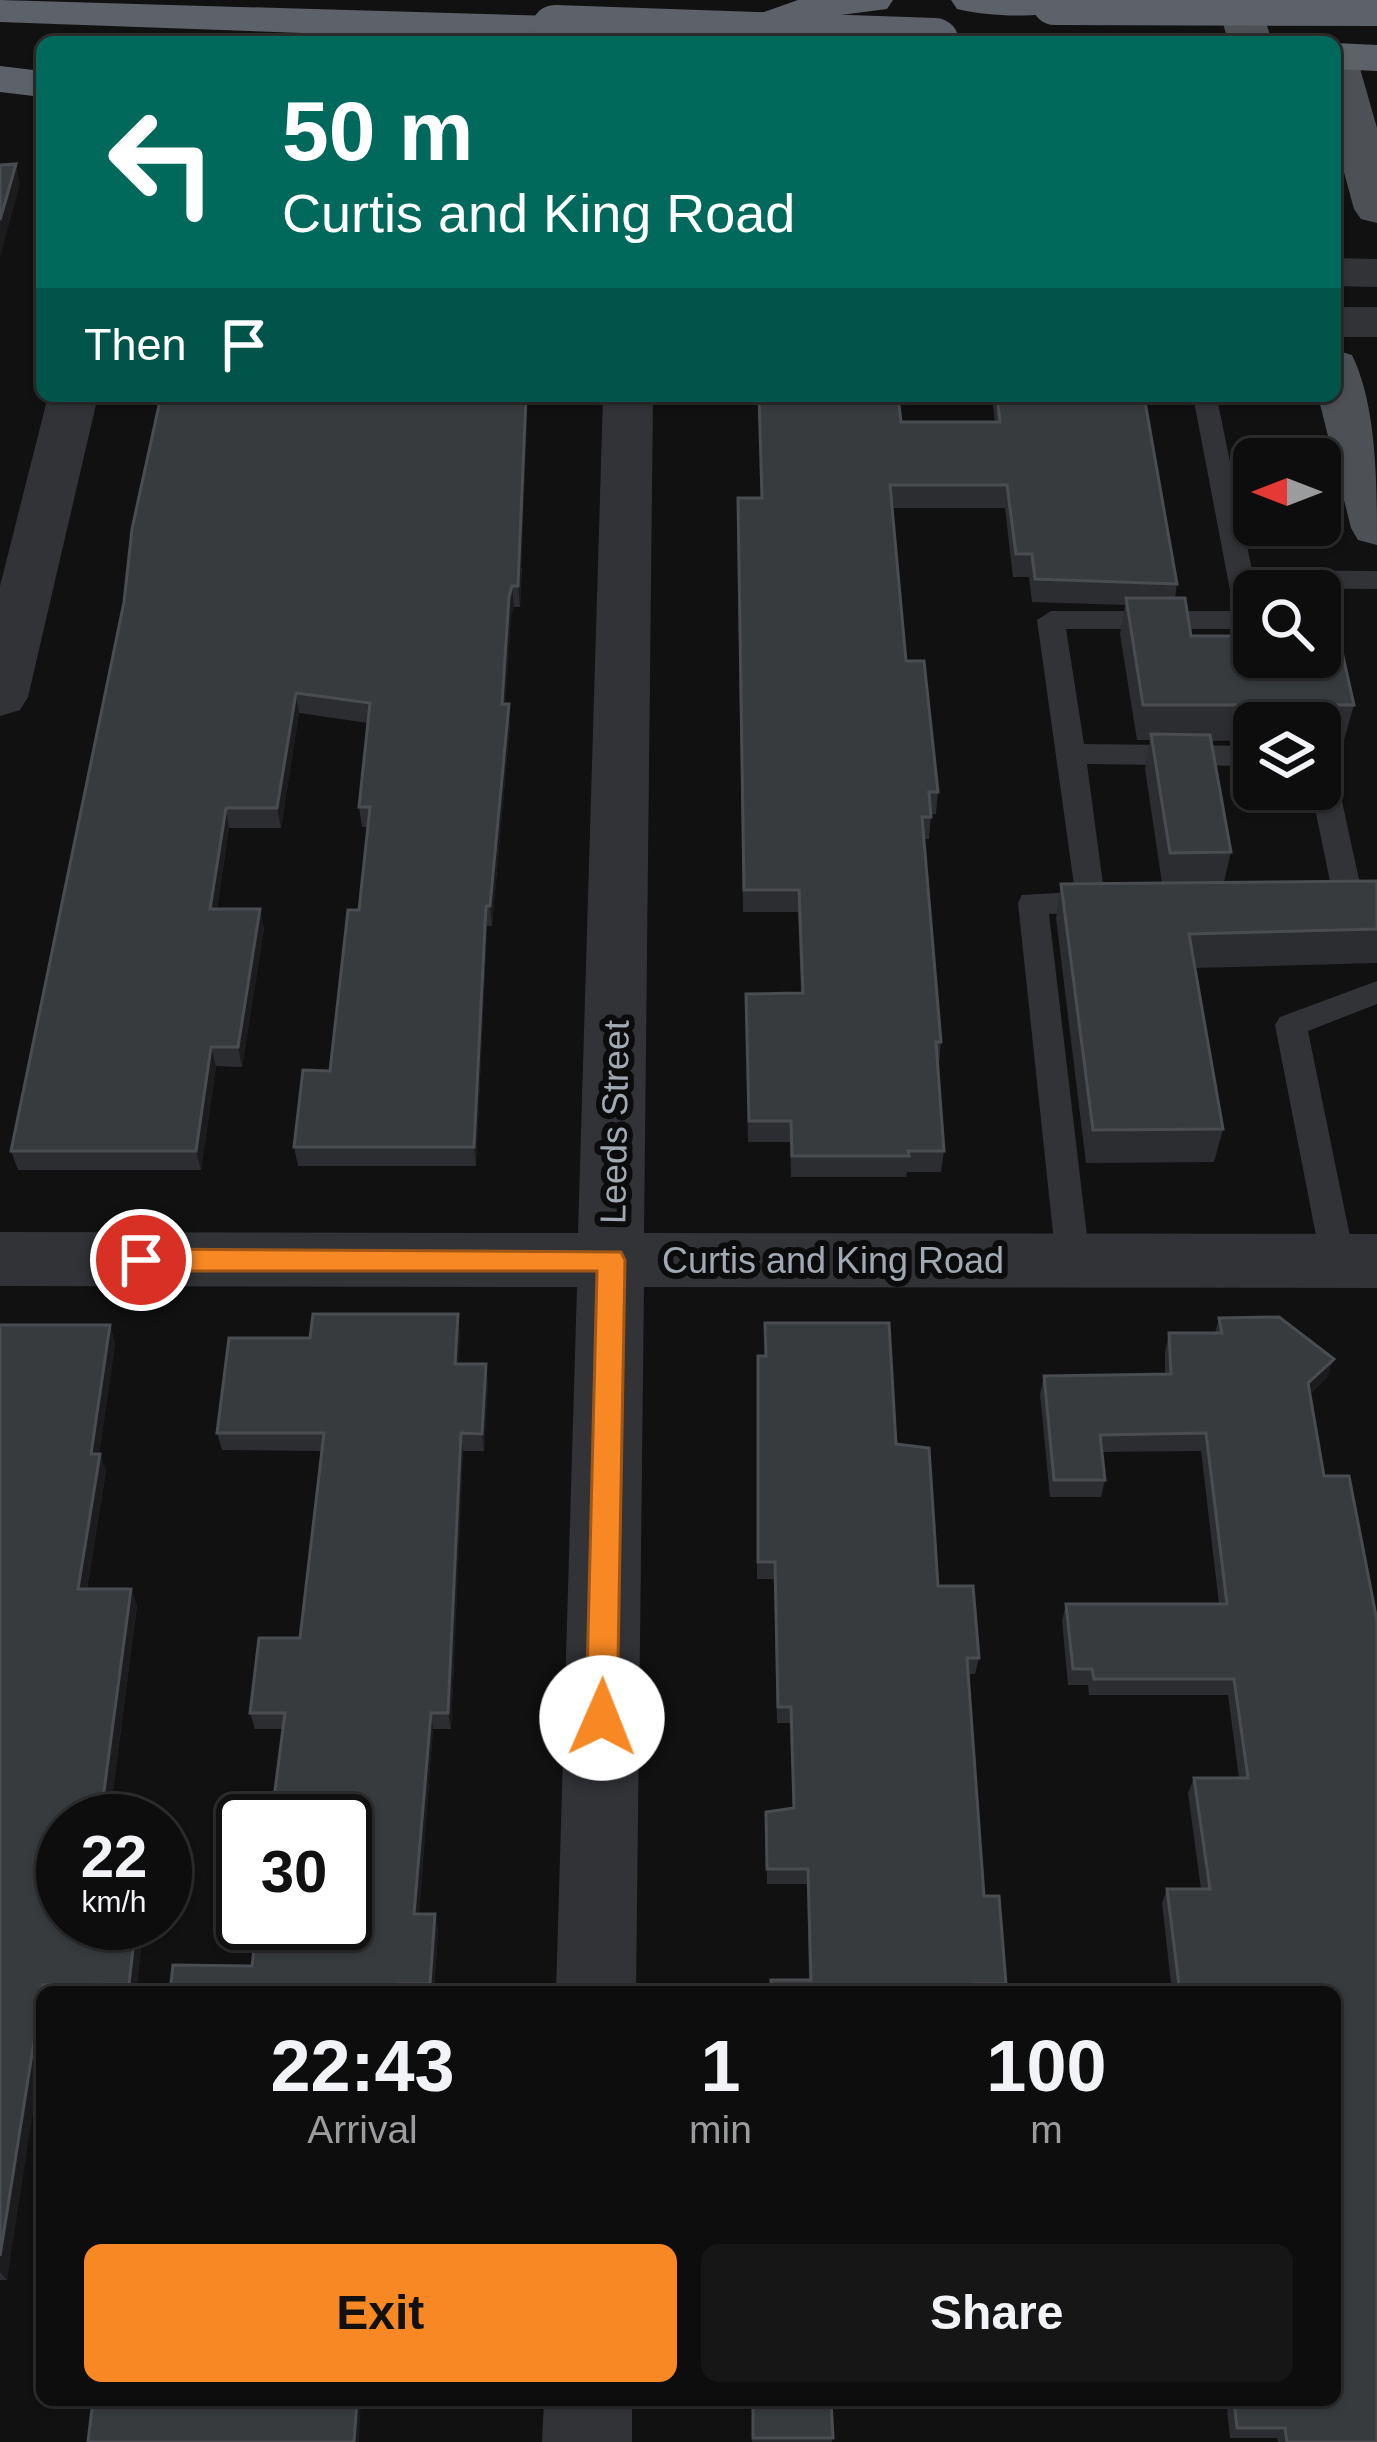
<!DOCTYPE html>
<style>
body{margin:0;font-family:Arial,sans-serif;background:#161617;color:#f1f3f6;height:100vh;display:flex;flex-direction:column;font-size:45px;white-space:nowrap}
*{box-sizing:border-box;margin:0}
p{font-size:39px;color:#9a9c9e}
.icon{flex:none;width:66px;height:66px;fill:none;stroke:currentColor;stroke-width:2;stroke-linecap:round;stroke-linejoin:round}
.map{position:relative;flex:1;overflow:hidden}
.panel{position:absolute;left:36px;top:1986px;width:1305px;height:420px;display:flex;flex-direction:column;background:#0d0d0e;border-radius:18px;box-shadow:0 3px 9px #0004,0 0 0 3px #2d2d2e}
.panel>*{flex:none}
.guide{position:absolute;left:36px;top:36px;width:1305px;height:366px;border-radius:18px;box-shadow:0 3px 9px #0004,0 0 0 3px #2d2d2e;background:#00695c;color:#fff;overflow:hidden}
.needle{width:78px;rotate:270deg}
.fabs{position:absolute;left:1233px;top:438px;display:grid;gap:24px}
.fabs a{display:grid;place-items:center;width:108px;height:108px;border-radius:18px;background:#0d0d0e;box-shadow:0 3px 9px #0004,0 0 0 3px #2d2d2e;font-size:60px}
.speed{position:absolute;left:36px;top:1794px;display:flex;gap:24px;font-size:60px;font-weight:700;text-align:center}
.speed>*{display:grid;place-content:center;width:156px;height:156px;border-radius:50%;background:#0d0d0e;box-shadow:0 3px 9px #0004,0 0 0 3px #2d2d2e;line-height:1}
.speed small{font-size:30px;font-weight:400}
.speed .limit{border:6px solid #111;border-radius:18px;background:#fff;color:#111}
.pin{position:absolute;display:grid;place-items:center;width:102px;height:102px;color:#fff;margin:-51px;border:6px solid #fff;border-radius:50%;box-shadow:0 3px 12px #0007}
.me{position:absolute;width:132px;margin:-66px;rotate:1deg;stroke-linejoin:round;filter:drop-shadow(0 0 9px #0008)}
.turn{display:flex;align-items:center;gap:42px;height:252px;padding:0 48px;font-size:54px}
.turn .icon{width:156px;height:156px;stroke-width:2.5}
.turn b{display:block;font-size:84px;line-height:102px}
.then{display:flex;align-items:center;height:114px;padding:0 48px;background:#0003;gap:24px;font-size:45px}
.eta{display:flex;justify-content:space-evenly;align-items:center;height:204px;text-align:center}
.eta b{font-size:72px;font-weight:700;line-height:84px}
.action{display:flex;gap:24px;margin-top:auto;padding:24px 48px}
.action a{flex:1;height:138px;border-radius:18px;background:#f78823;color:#111;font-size:48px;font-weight:700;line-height:138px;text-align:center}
.action a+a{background:#161617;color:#f1f3f6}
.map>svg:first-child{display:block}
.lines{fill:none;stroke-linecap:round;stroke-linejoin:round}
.service{fill:#313337;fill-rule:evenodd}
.minor{fill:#313337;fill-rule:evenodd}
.tertiary{fill:#313337;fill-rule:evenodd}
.primary{fill:#4d5156;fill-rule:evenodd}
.motorway{fill:#5d6268;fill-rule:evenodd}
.motorway-bridge{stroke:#5d6268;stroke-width:48}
.wall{fill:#2c2d30}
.shaded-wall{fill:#1c1c1e}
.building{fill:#383b3e;stroke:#494c50;stroke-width:3}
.route{fill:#f78823;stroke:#a15817;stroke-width:3}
.labels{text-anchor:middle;stroke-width:12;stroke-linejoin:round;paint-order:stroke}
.street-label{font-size:36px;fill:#a1aab3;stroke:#0c0c0d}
</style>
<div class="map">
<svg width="1377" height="2442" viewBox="0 0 1377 2442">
<rect width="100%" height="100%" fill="#111112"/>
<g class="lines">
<g class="service">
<polygon points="1193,396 1217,398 1252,570 1377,571 1377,589 1256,588 1254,628 1249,629 1066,629 1084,744 1254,746 1254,766 1087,764 1104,892 1119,903 1115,911 1049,914 1090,1261 1085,1271 1073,1274 1061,1271 1056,1261 1018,903 1022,895 1075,892 1037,620 1051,611 1234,611"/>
<polygon points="1320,755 1334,765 1364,902 1360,910 1319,910 1315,902 1319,894 1332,891 1311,789 1320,789"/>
<polygon points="1377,981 1377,1004 1308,1031 1355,1261 1350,1271 1338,1274 1326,1271 1321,1261 1275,1025 1280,1017"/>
</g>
<g class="minor">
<polygon points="48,396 98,396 28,697 20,710 0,716 0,586"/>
<polygon points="603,396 653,396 644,1233 1377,1234 1377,1288 644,1287 636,1992 556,1992 577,1287 0,1286 0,1232 578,1233"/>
<polygon points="544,2400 632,2400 632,2442 542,2442"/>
</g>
<g class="tertiary">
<polygon points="1335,258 1377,259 1377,287 1335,286"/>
<rect x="1335" y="307" width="42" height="30"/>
</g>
<g class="primary">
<polygon points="1217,0 1259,0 1272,42 1228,42"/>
<polygon points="1335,45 1350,49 1357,58 1377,128 1377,223 1361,219 1354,209 1335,139"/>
<path d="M1335 350 1352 355C1377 406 1377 485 1377 545L1358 540 1351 528 1318 396H1335Z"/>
</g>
<g class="motorway">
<polygon points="0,0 555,16 570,20 577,29 570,38 555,42 0,22"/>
<polygon points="798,0 893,0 887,9 833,16 760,42 697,42 704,33"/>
<path d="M951 0H1076V1L1070 10C1037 18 990 17 957 9Z"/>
<polygon points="1335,43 1377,45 1377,71 1335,69"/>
<polygon points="0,66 42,71 42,97 0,92"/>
</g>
<g class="motorway-bridge">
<polyline points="1055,1 1377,2"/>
<polyline points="555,29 935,42"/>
</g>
</g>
<g class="wall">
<polygon points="759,396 901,422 995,422 992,396 1144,396 1177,584 1175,598 1191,636 1354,705 1344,740 1320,740 1320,723 1254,723 1254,740 1211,741 1231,852 1224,882 1377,881 1377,963 1195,968 1223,1129 1214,1162 1086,1163 1056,918 1061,884 1162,883 1145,769 1150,740 1137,740 1120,634 1125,605 1032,602 1029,577 1013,577 1005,508 892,508 906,661 938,792 936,814 931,814 929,839 924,839 941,1042 939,1063 937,1063 944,1151 941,1172 907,1172 906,1177 791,1177 790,1142 748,1142 746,994 801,993 798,912 743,912 737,521 761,498"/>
<polygon points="522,568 520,607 514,607 511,617 505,704 510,724 492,926 487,926 476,1166 298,1166 294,1147 330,1071 359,910 368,827 362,827 359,807 368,723 299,713 281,828 229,828 217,909 260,909 264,929 242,1067 216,1066 201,1170 18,1170 11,1151 124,602"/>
<polygon points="1219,1318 1327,1377 1310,1394 1377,2442 1278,2442 1277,2438 1230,2438 1226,2400 1335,2400 1335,1992 1172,1992 1162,1903 1167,1889 1201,1889 1188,1793 1194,1778 1239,1778 1228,1695 1089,1695 1088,1685 1068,1685 1062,1621 1066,1604 1219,1604 1201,1451 1102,1452 1105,1480 1101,1497 1050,1497 1040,1394 1044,1376 1165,1375 1165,1352 1169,1333 1215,1333"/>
<polygon points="765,1323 896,1444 938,1586 979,1658 975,1674 968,1674 984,1896 1006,1984 1003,1992 770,1992 771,1980 809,1980 807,1884 767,1884 766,1812 793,1808 790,1723 777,1723 774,1579 757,1579 757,1374 765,1356"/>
<polygon points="0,1325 110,1325 115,1344 99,1454 106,1471 87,1589 131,1589 137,1606 109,1821 63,1821 63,1923 144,1923 136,1992 42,1992 7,2280 0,2280"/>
<polygon points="460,1333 458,1364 488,1382 484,1451 463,1451 451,1729 433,1729 419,1914 438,1929 434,1992 170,1992 252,1966 283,1729 255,1729 250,1713 300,1638 322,1451 222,1450 217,1433 310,1338"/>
<polygon points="752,2400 831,2400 832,2442 752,2442"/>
</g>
<g class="shaded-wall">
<polygon points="16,164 20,184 0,257 0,220"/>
<polygon points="526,396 528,396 520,607 518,586"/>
<polygon points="512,586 514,607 511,617 504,724 502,704 509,597"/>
<polygon points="296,693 299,713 281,828 277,808"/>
<polygon points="509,704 510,724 492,926 490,906"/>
<polygon points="226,808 229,828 214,928 210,909"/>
<polygon points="486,906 487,926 476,1166 474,1147"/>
<polygon points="260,909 264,929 242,1067 238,1047"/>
<polygon points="211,1047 216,1066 201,1170 196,1151"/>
<polygon points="458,1314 460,1333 457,1382 455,1364"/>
<polygon points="110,1325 115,1344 98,1463 100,1454 106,1471 84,1606 78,1589 91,1454"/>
<polygon points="1334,1359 1327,1377 1302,1401 1308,1383"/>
<polygon points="486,1364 488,1382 484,1451 482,1434"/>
<polygon points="461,1433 463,1451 451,1729 448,1713"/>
<polygon points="131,1589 137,1606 109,1821 100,1821"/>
<polygon points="431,1713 433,1729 418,1929 414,1914"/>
<polygon points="435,1914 438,1929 434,1992 432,1992 430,1984"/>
<polygon points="136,1923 144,1923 136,1992 133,1992 129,1984"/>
<polygon points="43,1985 47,1992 42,1992 42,2054 7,2280 0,2272 0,2256"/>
<polygon points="357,2400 361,2400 359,2442 354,2442"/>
</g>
<g class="building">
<polygon points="16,164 0,220 0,165"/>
<polygon points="161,396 526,396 518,586 512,586 509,597 502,704 509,704 490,906 486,906 474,1147 294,1147 303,1070 330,1071 348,910 359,910 370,807 359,807 370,703 296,693 277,808 226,808 210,909 260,909 238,1047 211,1047 196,1151 11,1151 124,602 132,529"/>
<polygon points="759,396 898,396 901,422 1000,422 997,396 1144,396 1177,584 1035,579 1032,554 1016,554 1007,485 890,485 906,661 924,661 938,792 929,792 931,817 922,817 941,1042 936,1042 944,1151 908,1151 909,1156 792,1156 791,1121 749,1121 746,994 803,993 799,890 744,890 738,498 762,498"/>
<polygon points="1126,598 1185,598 1191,636 1254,636 1254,657 1320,657 1320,636 1332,636 1334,643 1340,643 1354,705 1143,705"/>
<polygon points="1151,734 1210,735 1231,852 1170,853"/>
<polygon points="1377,881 1377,929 1189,934 1223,1129 1093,1130 1061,884"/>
<polygon points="313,1314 458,1314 455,1364 486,1364 482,1434 461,1433 448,1713 431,1713 414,1914 435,1914 430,1984 398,1984 397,1992 170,1992 173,1965 252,1966 257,1923 345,1923 345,1821 271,1821 285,1713 250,1713 259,1638 300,1638 324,1433 217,1433 229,1338 310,1338"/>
<polygon points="1279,1317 1334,1359 1308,1383 1324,1476 1349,1476 1377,1621 1377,2442 1287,2442 1285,2428 1237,2428 1234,2400 1335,2400 1335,1992 1261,1992 1260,1985 1179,1985 1167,1889 1210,1889 1194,1778 1248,1778 1234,1679 1094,1679 1092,1669 1073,1669 1066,1604 1227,1604 1206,1433 1100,1435 1105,1480 1054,1480 1044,1376 1171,1374 1169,1333 1222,1333 1219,1318"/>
<polygon points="765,1323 889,1323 896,1444 929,1448 938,1586 973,1586 979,1658 967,1658 984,1896 999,1896 1006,1984 973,1984 973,1992 771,1992 771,1980 811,1980 808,1869 767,1869 766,1812 794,1808 791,1707 778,1707 775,1562 758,1562 758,1356 766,1356"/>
<polygon points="0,1325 110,1325 91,1454 100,1454 78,1589 131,1589 100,1821 63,1821 63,1923 136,1923 129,1984 43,1985 0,2256"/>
<polygon points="93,2400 357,2400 354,2442 88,2442"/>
<polygon points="753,2400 831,2400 833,2438 753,2438"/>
</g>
<polygon class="route" points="141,1249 621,1252 625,1260 617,1718 613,1728 602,1732 591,1728 586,1718 597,1271 141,1271 127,1260"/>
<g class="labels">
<g class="street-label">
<text transform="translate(614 1122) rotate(-89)" y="13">Leeds Street</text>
<text x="833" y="1273">Curtis and King Road</text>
</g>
</g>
</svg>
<div class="fabs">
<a><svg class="needle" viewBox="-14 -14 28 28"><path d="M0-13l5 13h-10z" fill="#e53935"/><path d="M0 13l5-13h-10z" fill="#9a9c9e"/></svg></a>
<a><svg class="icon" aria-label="search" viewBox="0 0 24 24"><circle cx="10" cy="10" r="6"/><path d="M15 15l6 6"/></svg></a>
<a><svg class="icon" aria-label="layers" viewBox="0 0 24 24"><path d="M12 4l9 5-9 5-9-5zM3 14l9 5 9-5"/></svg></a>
</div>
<div class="speed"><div>22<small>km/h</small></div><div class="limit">30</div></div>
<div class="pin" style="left:141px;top:1260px;background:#d93025"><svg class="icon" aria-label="arrive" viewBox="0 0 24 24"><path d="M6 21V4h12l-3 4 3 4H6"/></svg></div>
<svg class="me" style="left:602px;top:1718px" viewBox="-20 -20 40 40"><circle r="19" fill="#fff"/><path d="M0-13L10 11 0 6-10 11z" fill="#f78823"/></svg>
<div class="guide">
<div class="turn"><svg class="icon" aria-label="left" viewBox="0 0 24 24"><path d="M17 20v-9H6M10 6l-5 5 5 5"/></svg><div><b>50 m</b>Curtis and King Road</div></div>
<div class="then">Then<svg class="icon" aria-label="arrive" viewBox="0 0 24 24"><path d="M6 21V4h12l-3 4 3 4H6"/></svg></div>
</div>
<section class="panel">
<div class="eta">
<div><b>22:43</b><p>Arrival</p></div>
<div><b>1</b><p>min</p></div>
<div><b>100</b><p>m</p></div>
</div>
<div class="action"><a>Exit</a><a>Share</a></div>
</section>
</div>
